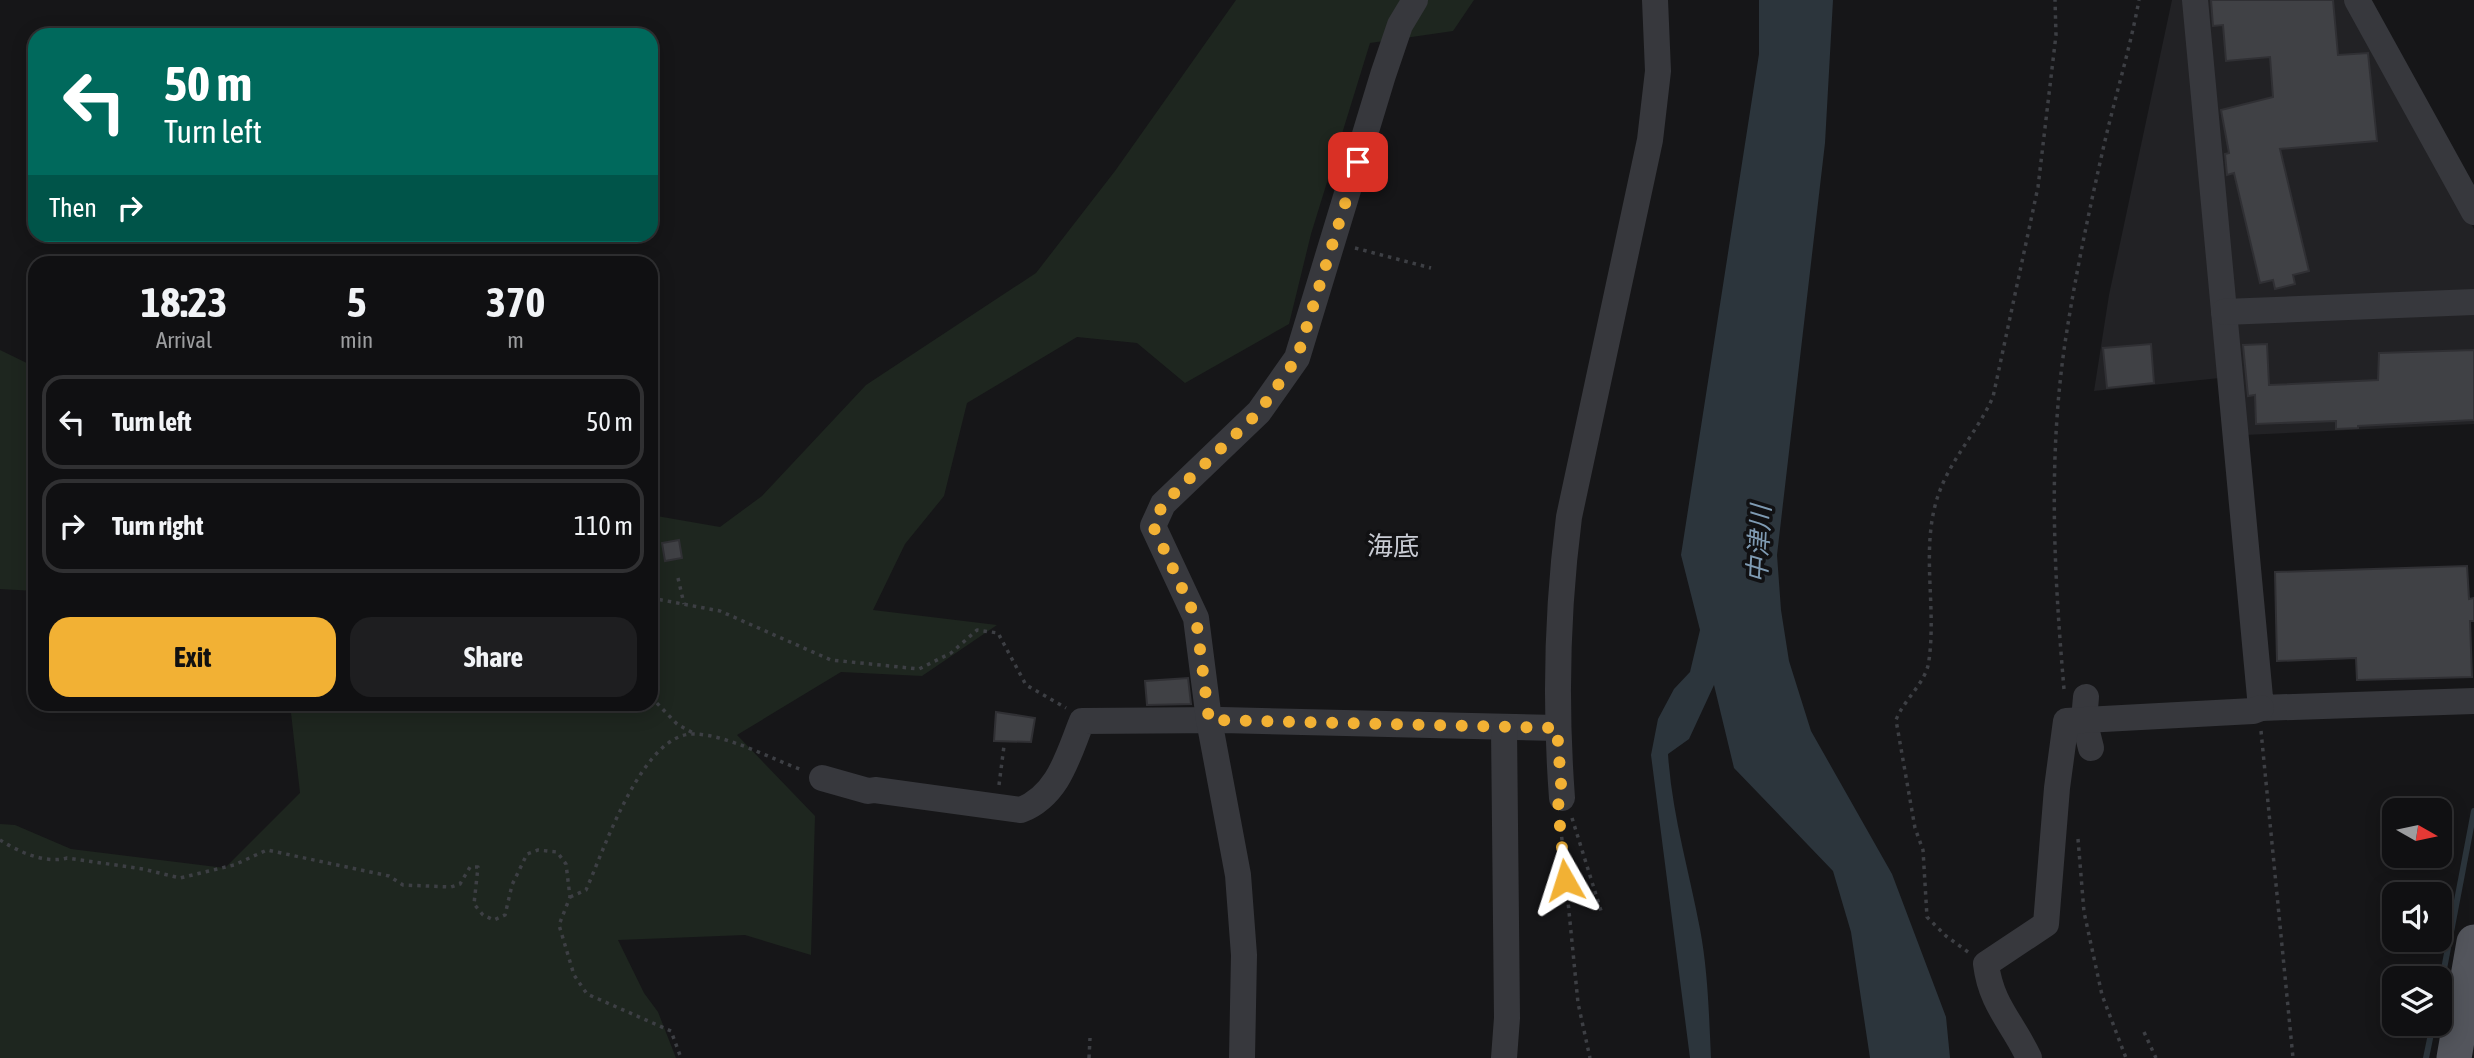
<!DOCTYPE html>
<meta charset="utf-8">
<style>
body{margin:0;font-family:"Asap Condensed","Noto Sans JP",sans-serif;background:#1e1e20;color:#f1f3f6;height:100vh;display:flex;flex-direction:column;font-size:26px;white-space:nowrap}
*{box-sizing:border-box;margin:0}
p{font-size:23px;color:#9c9d9f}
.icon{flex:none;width:38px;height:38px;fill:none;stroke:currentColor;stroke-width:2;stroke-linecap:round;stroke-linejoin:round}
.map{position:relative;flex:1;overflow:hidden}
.side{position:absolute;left:28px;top:256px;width:630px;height:455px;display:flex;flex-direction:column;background:#101012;border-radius:21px;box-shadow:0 4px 18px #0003,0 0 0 2px #303032}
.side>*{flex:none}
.hud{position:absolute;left:28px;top:28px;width:630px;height:214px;border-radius:21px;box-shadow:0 4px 18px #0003,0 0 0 2px #303032;background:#00695c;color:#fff;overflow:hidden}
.needle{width:46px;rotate:99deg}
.tools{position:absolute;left:2382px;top:798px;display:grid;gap:14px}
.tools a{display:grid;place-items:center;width:70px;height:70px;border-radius:14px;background:#101012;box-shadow:0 4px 18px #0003,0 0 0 2px #303032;font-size:35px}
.pin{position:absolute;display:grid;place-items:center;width:60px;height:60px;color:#fff;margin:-30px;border-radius:14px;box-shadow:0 4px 10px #0006}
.me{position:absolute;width:77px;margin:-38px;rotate:354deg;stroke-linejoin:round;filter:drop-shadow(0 0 5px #0008)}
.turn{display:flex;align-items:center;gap:24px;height:147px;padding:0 21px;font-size:32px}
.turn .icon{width:91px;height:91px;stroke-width:2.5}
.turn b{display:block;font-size:49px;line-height:60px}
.then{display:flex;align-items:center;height:66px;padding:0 21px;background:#0003;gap:14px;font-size:26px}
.eta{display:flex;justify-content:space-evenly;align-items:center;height:119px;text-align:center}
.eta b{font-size:42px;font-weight:700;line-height:49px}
.cta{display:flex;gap:14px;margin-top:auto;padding:14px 21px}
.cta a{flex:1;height:80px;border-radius:21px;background:#f2b134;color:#111;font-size:28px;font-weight:700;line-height:80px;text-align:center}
.cta a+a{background:#1e1e20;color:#f1f3f6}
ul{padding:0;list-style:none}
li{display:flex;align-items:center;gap:21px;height:94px;margin:0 14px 10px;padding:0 7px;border:4px solid #303032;border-radius:21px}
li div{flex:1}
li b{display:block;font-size:26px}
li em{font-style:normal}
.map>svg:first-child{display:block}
.built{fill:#222225}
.green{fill:#1e261f}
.water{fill:#2c353c}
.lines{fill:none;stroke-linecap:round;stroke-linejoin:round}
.stream{stroke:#2c353c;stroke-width:6}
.building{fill:#404145;stroke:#303034;stroke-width:2}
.path{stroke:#3d3f44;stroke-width:3.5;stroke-dasharray:3.5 5;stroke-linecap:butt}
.minor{stroke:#37383d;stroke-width:26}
.major{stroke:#53555c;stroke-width:35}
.route{stroke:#f2b134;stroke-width:12;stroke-dasharray:0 21.6}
.labels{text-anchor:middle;stroke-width:7;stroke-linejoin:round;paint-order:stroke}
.water-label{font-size:26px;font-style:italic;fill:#7f9bb3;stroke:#111113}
.neighbourhood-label{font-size:26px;fill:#c9ccd4;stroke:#111113}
</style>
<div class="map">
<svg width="2474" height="1058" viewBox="0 0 2474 1058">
<rect width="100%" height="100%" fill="#161618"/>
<g class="built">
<polygon points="2172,0 2186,0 2220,378 2094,391 2109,295"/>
<polygon points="2204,0 2348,0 2474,229 2474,295 2241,305 2231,298"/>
<polygon points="2474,314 2474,424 2245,435 2237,323"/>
</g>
<g class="green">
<polygon points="1236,0 1474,0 1453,31 1370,43 1311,234 1289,324 1185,383 1137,343 1077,337 967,403 944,496 905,544 873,610 997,625 922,676 841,672 737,735 815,816 811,955 745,935 618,940 644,993 658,1012 676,1058 0,1058 0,824 15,825 71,849 225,868 300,793 290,704 651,704 651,515 720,527 762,496 866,385 1036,273 1115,171"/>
<polygon points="0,350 35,367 35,591 0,589"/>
</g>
<path class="water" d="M1759 0H1833L1825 143 1777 555 1781 610 1789 661 1811 731 1892 874 1946 1017 1950 1058H1870L1851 932 1833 871 1734 768 1714 685 1689 739 1668 754C1672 815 1689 870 1700 929 1708 971 1709 1016 1711 1058H1690L1651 755 1658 719 1674 689 1690 672 1700 630 1681 555 1759 54Z"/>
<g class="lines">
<g class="stream">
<polyline points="2440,990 2474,811"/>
<polyline points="2426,1058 2433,1024"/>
</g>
</g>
<g class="building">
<polygon points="2211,0 2333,0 2338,55 2368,53 2377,141 2280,149 2309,271 2293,275 2295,284 2275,289 2273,280 2260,283 2234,173 2227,175 2225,154 2229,153 2221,110 2273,97 2270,57 2226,61 2223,25 2213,26"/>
<polygon points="2151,344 2154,383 2107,388 2103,348"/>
<polygon points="2267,344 2269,385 2378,380 2379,353 2474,350 2474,420 2358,426 2358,428 2336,429 2336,421 2256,424 2255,395 2248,396 2243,345"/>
<polygon points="679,540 682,558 665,561 662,543"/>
<polygon points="2467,566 2469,599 2474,598 2474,621 2470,621 2472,677 2357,680 2356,658 2277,661 2275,572"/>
<polygon points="1188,678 1191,704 1147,705 1145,681"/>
<polygon points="996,712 1035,718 1031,742 994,741"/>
</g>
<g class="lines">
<g class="path">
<polyline points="1355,248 1431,268"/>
<polyline points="678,578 684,604"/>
<polyline points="651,598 720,611 831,660 919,669 951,653 977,630 998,633 1026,685 1066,708"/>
<path d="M2064 689C2054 573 2048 458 2065 343 2075 277 2089 211 2104 145 2115 97 2130 49 2139 0"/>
<polyline points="651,697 677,724 693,733"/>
<polyline points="2261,731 2293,1058"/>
<polyline points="999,785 1004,746"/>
<polyline points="1572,818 1602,914"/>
<polyline points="1560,820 1578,1003 1590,1058"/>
<polyline points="2078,839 2084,912 2102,995 2126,1058"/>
<path d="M0 840C19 852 45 864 67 858L143 869 180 878 234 865 267 850 389 876 403 885 451 887 460 884 470 867H478L474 904 483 915 494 920 505 915 512 885 527 854 538 850 557 852 566 864 570 897 559 925 574 975 587 994 671 1031 681 1058"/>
<path d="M570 897 586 890C604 850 643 731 695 734 727 735 772 759 802 770"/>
<path d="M1968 952 1946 936 1927 917 1923 850 1915 828 1896 720C1904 699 1927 682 1929 660 1936 610 1923 559 1934 510 1944 465 1975 437 1993 397L2038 187 2056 35 2055 0"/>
<polyline points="2144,1032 2156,1058"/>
<polyline points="1089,1058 1090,1038"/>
</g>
<g class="minor">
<polyline points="2195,0 2261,708 2474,701"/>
<polyline points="2357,0 2474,212"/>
<polyline points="2224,312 2474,302"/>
<polyline points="2086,697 2084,720 2091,748"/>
<path d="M822 778 868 791 875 790 1021 810C1059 795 1068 755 1082 721L1222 720 1557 728"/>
<path d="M1562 798C1555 704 1557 610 1569 517L1650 140 1658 71 1655 0"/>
<polyline points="1242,1058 1244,955 1238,875 1209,720 1196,618 1153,526 1163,504 1259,412 1297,358 1383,75 1400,25 1415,0"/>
<polyline points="1504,1058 1507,1018 1504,728"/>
<path d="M2029 1058C2013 1023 1991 1005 1986 964L2046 924 2057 788 2066 721 2253 711 2261 708"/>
</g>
<polyline class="major" points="2454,1058 2474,942"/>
</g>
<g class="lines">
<polyline class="route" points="1358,162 1297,358 1259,412 1163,504 1153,526 1196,618 1209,720 1557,728 1562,798 1558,805 1565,880"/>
</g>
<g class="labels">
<g class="water-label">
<text transform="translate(1759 544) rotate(-87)" y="9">中津川</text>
</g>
<g class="neighbourhood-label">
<text x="1393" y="555">海底</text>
</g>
</g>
</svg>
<div class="tools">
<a><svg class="needle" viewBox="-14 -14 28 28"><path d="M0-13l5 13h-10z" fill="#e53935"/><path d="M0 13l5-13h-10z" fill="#9c9d9f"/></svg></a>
<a><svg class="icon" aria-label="sound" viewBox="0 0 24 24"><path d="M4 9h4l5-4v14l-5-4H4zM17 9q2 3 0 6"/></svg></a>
<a><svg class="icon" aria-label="layers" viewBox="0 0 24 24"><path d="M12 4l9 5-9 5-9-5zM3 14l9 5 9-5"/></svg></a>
</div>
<div class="pin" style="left:1358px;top:162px;background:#d93025"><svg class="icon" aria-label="arrive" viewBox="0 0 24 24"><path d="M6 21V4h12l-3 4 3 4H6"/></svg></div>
<svg class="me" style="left:1565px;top:880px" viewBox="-20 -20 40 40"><path d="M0-17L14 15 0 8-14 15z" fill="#f2b134" stroke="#fff" stroke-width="4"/></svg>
<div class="hud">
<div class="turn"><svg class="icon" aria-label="left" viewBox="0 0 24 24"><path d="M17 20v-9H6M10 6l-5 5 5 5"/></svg><div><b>50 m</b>Turn left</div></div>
<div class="then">Then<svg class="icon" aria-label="right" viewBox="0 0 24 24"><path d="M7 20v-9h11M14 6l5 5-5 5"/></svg></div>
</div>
<section class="side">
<div class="eta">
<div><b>18:23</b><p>Arrival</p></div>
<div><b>5</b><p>min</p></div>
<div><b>370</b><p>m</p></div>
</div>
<ul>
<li><svg class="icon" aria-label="left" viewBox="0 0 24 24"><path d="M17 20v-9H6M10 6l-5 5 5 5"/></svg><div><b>Turn left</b></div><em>50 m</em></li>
<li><svg class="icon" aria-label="right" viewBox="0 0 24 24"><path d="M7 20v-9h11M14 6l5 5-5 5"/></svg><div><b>Turn right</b></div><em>110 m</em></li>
</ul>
<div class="cta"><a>Exit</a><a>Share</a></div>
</section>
</div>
